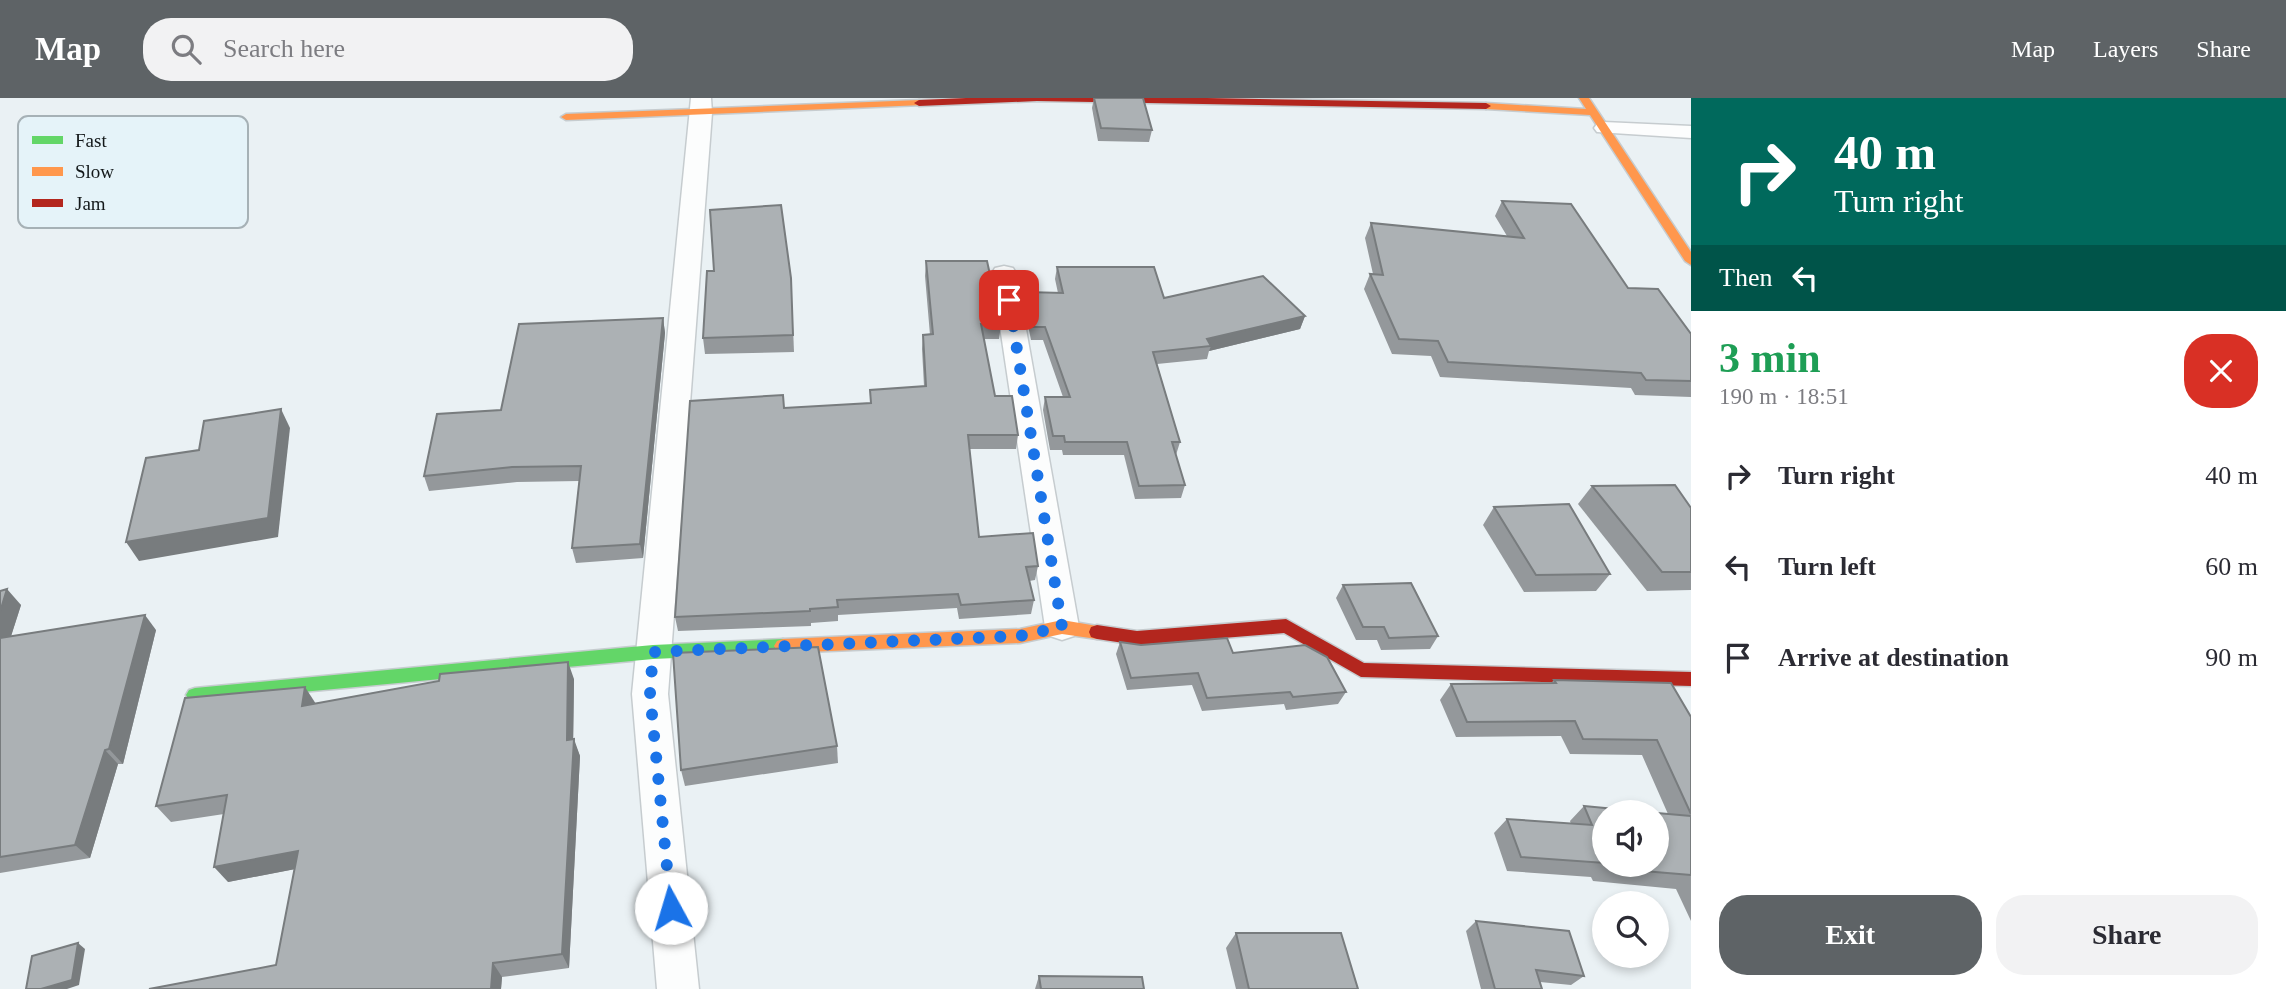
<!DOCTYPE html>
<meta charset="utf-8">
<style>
body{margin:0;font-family:Georgia,serif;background:#f2f2f3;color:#2b2b33;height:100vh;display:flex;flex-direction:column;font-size:26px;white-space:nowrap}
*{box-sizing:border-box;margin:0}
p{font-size:23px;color:#7c7c81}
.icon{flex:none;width:38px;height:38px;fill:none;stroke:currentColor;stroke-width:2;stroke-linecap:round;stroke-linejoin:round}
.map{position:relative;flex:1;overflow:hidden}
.sheet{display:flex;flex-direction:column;background:#fff;width:595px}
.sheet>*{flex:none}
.hud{background:#00695c;color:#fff;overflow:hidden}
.controls{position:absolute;left:1592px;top:702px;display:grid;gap:14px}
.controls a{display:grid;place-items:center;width:77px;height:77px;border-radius:50%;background:#fff;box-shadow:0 4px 10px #0003;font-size:35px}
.pin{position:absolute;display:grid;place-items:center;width:60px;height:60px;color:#fff;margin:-30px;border-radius:14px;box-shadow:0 4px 10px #0006}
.me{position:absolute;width:77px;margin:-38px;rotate:354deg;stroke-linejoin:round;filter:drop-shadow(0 0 5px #0008)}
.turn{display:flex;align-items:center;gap:24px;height:147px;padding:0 28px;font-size:32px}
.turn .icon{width:91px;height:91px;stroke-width:2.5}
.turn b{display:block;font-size:49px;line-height:60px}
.then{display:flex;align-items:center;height:66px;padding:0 28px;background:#0003;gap:14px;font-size:26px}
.round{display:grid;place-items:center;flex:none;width:74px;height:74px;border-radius:28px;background:#f2f2f3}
.head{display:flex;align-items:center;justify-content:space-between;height:119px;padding:0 28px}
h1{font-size:42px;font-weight:600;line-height:52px;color:#1e9e55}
.action{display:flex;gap:14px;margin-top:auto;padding:14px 28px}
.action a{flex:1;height:80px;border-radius:28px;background:#5e6366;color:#fff;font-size:28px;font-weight:600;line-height:80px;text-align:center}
.action a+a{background:#f2f2f3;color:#2b2b33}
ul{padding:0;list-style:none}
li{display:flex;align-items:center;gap:21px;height:91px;padding:0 28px}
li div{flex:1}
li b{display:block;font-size:26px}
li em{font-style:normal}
header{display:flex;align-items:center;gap:42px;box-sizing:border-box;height:98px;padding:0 35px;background:#5e6366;color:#fff}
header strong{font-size:33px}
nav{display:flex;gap:38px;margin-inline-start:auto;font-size:24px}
.search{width:490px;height:63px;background:#f2f2f3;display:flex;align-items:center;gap:18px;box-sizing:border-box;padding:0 24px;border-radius:28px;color:#7c7c81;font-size:26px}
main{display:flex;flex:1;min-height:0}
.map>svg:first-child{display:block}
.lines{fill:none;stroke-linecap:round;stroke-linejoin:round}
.street-casing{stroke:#c6cccf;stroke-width:3}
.fast-casing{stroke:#c6cccf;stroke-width:3}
.slow-casing{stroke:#c6cccf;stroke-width:3}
.jam-casing{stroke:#c6cccf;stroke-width:3}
.street{fill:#fcfdfd;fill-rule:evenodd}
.fast{fill:#63d668;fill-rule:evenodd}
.slow{fill:#ff974d;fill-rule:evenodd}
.jam{fill:#b3261e;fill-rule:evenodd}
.wall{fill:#94989b}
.shaded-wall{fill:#787c7e}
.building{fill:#acb1b4;stroke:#787c7e;stroke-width:2}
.route{stroke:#1a73e8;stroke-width:12;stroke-dasharray:0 21.6}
.key{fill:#e5f3f9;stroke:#a6b1b6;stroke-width:2}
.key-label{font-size:19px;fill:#121719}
</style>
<header>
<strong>Map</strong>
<div class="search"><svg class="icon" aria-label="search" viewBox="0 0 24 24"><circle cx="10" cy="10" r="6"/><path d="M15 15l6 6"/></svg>Search here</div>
<nav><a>Map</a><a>Layers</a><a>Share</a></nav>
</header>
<main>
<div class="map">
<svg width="1691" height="891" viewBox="0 0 1691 891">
<rect width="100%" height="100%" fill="#eaf1f4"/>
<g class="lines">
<defs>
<g id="street">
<polygon points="691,0 711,0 712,15 668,596 699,891 657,891 632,596"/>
<polygon points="1604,24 1691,28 1691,40 1597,34 1594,30 1597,26"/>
<polygon points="1004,168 1013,170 1016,175 1079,529 1074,538 1062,542 1050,538 1045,529 992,175 995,170"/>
</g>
<polygon id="fast" points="783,541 789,543 792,548 789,553 783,555 653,561 195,604 189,602 186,597 189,592 195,590 653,547"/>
<g id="slow">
<polygon points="1579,0 1589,0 1691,154 1691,167 1685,163 1590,17 1486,11 1481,8 1486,5 1586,11"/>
<polygon points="919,2 923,3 923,7 566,22 561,19 566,16"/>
<polygon points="1062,522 1103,529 1105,534 1103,539 1097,541 1062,536 1020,545 783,555 777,553 774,548 777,543 783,541 1020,531"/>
</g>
<g id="jam">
<polygon points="966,0 1207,0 1486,5 1491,8 1486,11 1037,3 919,8 914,5 919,2"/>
<polygon points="1286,521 1364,565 1691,574 1691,588 1361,579 1284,535 1137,547 1097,541 1091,539 1089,534 1091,529 1097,527 1137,533"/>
</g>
</defs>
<use href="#street" class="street-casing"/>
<use href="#fast" class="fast-casing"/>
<use href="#slow" class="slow-casing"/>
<use href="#jam" class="jam-casing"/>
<use href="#street" class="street"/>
<use href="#fast" class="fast"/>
<use href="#slow" class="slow"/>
<use href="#jam" class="jam"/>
</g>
<g class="wall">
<polygon points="1094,0 1143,0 1152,32 1149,44 1098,43 1092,10"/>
<polygon points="1502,103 1628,190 1691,236 1691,299 1635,297 1631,290 1440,279 1431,258 1392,256 1364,191 1370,176 1373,176 1365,140 1371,125 1507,138 1495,118"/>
<polygon points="926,163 1001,227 999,241 984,241 995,298 1018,337 1016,351 969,351 979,439 1038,468 1035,482 1029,483 1034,502 1031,516 959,521 957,510 838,517 838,523 811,525 811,528 678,533 675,519 784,310 870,305 870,292 924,288 922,251 923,237 930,237 925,178"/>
<polygon points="1057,169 1164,200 1305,218 1300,231 1209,253 1207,261 1157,266 1180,344 1176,357 1185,387 1181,400 1135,401 1124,357 1063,357 1062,352 1050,352 1043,312 1045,299 1063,299 1043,242 1031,242 1024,207 1026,194 1058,195 1055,181"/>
<polygon points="791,180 794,254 705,256 703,240"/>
<polygon points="663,220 665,235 643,460 576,465 572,450 579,383 517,384 429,393 424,378 501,312"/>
<polygon points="1592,388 1691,410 1691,492 1647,493 1578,406"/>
<polygon points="1494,409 1610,476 1596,493 1524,494 1483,427"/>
<polygon points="1343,487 1438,538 1430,551 1381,552 1377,542 1356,542 1336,500"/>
<polygon points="0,493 21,507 11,538 156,532 123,666 118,666 90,760 0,775"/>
<polygon points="1120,544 1141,547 1233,555 1346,594 1338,606 1286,612 1284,606 1202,613 1192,587 1127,592 1116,556"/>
<polygon points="574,581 573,641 580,658 569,870 502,879 501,891 149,891 276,867 295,771 228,784 224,716 171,724 156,708 316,605"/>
<polygon points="1554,582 1691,619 1691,823 1676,791 1593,783 1591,779 1507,773 1494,735 1507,721 1571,726 1570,723 1584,708 1605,714 1605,766 1657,766 1668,716 1642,657 1570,656 1561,638 1456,639 1440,602 1451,586 1551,585"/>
<polygon points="837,648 838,665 685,688 681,672"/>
<polygon points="1476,823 1584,878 1571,887 1540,884 1542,891 1481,891 1466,833"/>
<polygon points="1236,835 1358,891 1236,891 1226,850"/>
<polygon points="1039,878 1144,891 1035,891"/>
</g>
<g class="shaded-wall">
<polygon points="1305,218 1300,231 1209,253 1211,248 1207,241"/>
<polygon points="663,220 665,235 643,460 640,446"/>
<polygon points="281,311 290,330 278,439 139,463 126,444"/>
<polygon points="7,491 21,507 5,557 0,551 0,514"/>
<polygon points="145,517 156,532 123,666 109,651"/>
<polygon points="568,564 574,581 573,657 574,641 580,658 569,870 562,856"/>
<polygon points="305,589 316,606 302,608"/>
<polygon points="105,652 118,666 90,760 75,747"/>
<polygon points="298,753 311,768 228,784 214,769"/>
<polygon points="78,845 85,851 79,887 67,891 41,891"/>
<polygon points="493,865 502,879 501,891 491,891"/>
</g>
<g class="building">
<polygon points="1094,0 1143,0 1152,32 1101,30"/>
<polygon points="1502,103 1571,106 1628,190 1658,191 1691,236 1691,283 1646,282 1641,275 1448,264 1438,243 1399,241 1370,176 1383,177 1371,125 1524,140"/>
<polygon points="781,107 791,180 793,237 703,240 707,173 714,173 710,112"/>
<polygon points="926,163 987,163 1001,227 981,226 995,298 1012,298 1018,337 968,337 979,439 1033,435 1038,468 1026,469 1034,502 961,507 958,496 837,502 838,509 810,511 810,513 675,519 690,303 783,297 784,310 871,305 870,292 926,288 923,237 933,236"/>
<polygon points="1057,169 1154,169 1164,200 1263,178 1305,218 1207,241 1211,248 1153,254 1180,344 1172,344 1185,387 1139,388 1127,344 1065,344 1064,338 1053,338 1045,299 1070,299 1045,229 1032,229 1026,194 1063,195"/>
<polygon points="663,220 640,446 572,450 581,368 512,369 424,378 437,316 501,312 519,226"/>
<polygon points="281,311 268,420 126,444 146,360 199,352 204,323"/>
<polygon points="1675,387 1691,410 1691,474 1662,474 1592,388"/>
<polygon points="1569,406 1610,476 1536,477 1494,409"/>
<polygon points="1411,485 1438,538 1389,540 1384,529 1363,529 1343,487"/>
<polygon points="7,491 0,514 0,493"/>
<polygon points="145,517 109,651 105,652 75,747 0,759 0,540"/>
<polygon points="1227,540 1233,555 1305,547 1327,559 1346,594 1293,599 1290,594 1207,600 1198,575 1131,580 1120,544 1141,547"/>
<polygon points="818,549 837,648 681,672 673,555"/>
<polygon points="568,564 567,642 574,641 562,856 493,865 491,891 149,891 276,867 298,753 214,769 227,697 156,708 185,600 305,589 302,608 439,583 440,576"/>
<polygon points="1554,582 1671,585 1691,619 1691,716 1657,642 1583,641 1575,623 1467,624 1451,586 1556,585"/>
<polygon points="1584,708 1647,714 1605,714 1605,765 1521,759 1507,721 1592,727"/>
<polygon points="1657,715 1691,718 1691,777 1608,770 1607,766 1657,766"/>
<polygon points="1476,823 1569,833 1584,878 1536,872 1542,891 1495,891"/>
<polygon points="1236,835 1341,835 1358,891 1249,891"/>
<polygon points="78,845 72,882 41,891 26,891 32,858"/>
<polygon points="1039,878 1142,879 1144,891 1041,891"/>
</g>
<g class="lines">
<polyline class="route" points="671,810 650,596 653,554 1020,538 1062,529 1009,202"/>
</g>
<rect x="18" y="18" width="230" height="112" rx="10" class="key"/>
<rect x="32" y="38" width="31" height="8" fill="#63d668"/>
<rect x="32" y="69" width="31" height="9" fill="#ff974d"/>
<rect x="32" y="101" width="31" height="8" fill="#b3261e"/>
<g class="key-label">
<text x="75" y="49">Fast</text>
<text x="75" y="80">Slow</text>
<text x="75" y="112">Jam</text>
</g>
</svg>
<div class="controls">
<a><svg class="icon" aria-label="sound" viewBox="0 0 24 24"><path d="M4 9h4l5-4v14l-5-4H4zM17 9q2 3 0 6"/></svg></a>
<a><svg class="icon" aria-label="search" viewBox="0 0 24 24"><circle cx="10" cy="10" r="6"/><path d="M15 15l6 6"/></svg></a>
</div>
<div class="pin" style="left:1009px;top:202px;background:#d93025"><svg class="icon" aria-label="arrive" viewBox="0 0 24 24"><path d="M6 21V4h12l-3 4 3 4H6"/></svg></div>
<svg class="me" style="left:671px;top:810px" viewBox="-20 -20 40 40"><circle r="19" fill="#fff"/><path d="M0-13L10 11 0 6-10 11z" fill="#1a73e8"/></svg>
</div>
<section class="sheet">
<div class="hud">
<div class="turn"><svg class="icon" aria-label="right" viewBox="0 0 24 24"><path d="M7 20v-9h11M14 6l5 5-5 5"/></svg><div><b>40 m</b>Turn right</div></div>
<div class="then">Then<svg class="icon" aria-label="left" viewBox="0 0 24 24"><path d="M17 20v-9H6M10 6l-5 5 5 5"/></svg></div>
</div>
<div class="head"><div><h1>3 min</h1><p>190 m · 18:51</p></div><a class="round" style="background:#d93025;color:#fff"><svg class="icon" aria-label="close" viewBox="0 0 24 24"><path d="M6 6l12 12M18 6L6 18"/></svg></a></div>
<ul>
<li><svg class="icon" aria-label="right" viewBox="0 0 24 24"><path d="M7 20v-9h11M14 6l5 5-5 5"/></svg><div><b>Turn right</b></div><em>40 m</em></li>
<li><svg class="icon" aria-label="left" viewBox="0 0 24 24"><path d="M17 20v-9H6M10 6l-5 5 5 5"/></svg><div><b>Turn left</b></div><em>60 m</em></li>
<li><svg class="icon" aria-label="arrive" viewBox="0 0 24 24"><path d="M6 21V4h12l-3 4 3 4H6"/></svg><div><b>Arrive at destination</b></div><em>90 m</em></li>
</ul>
<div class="action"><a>Exit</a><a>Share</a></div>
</section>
</main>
